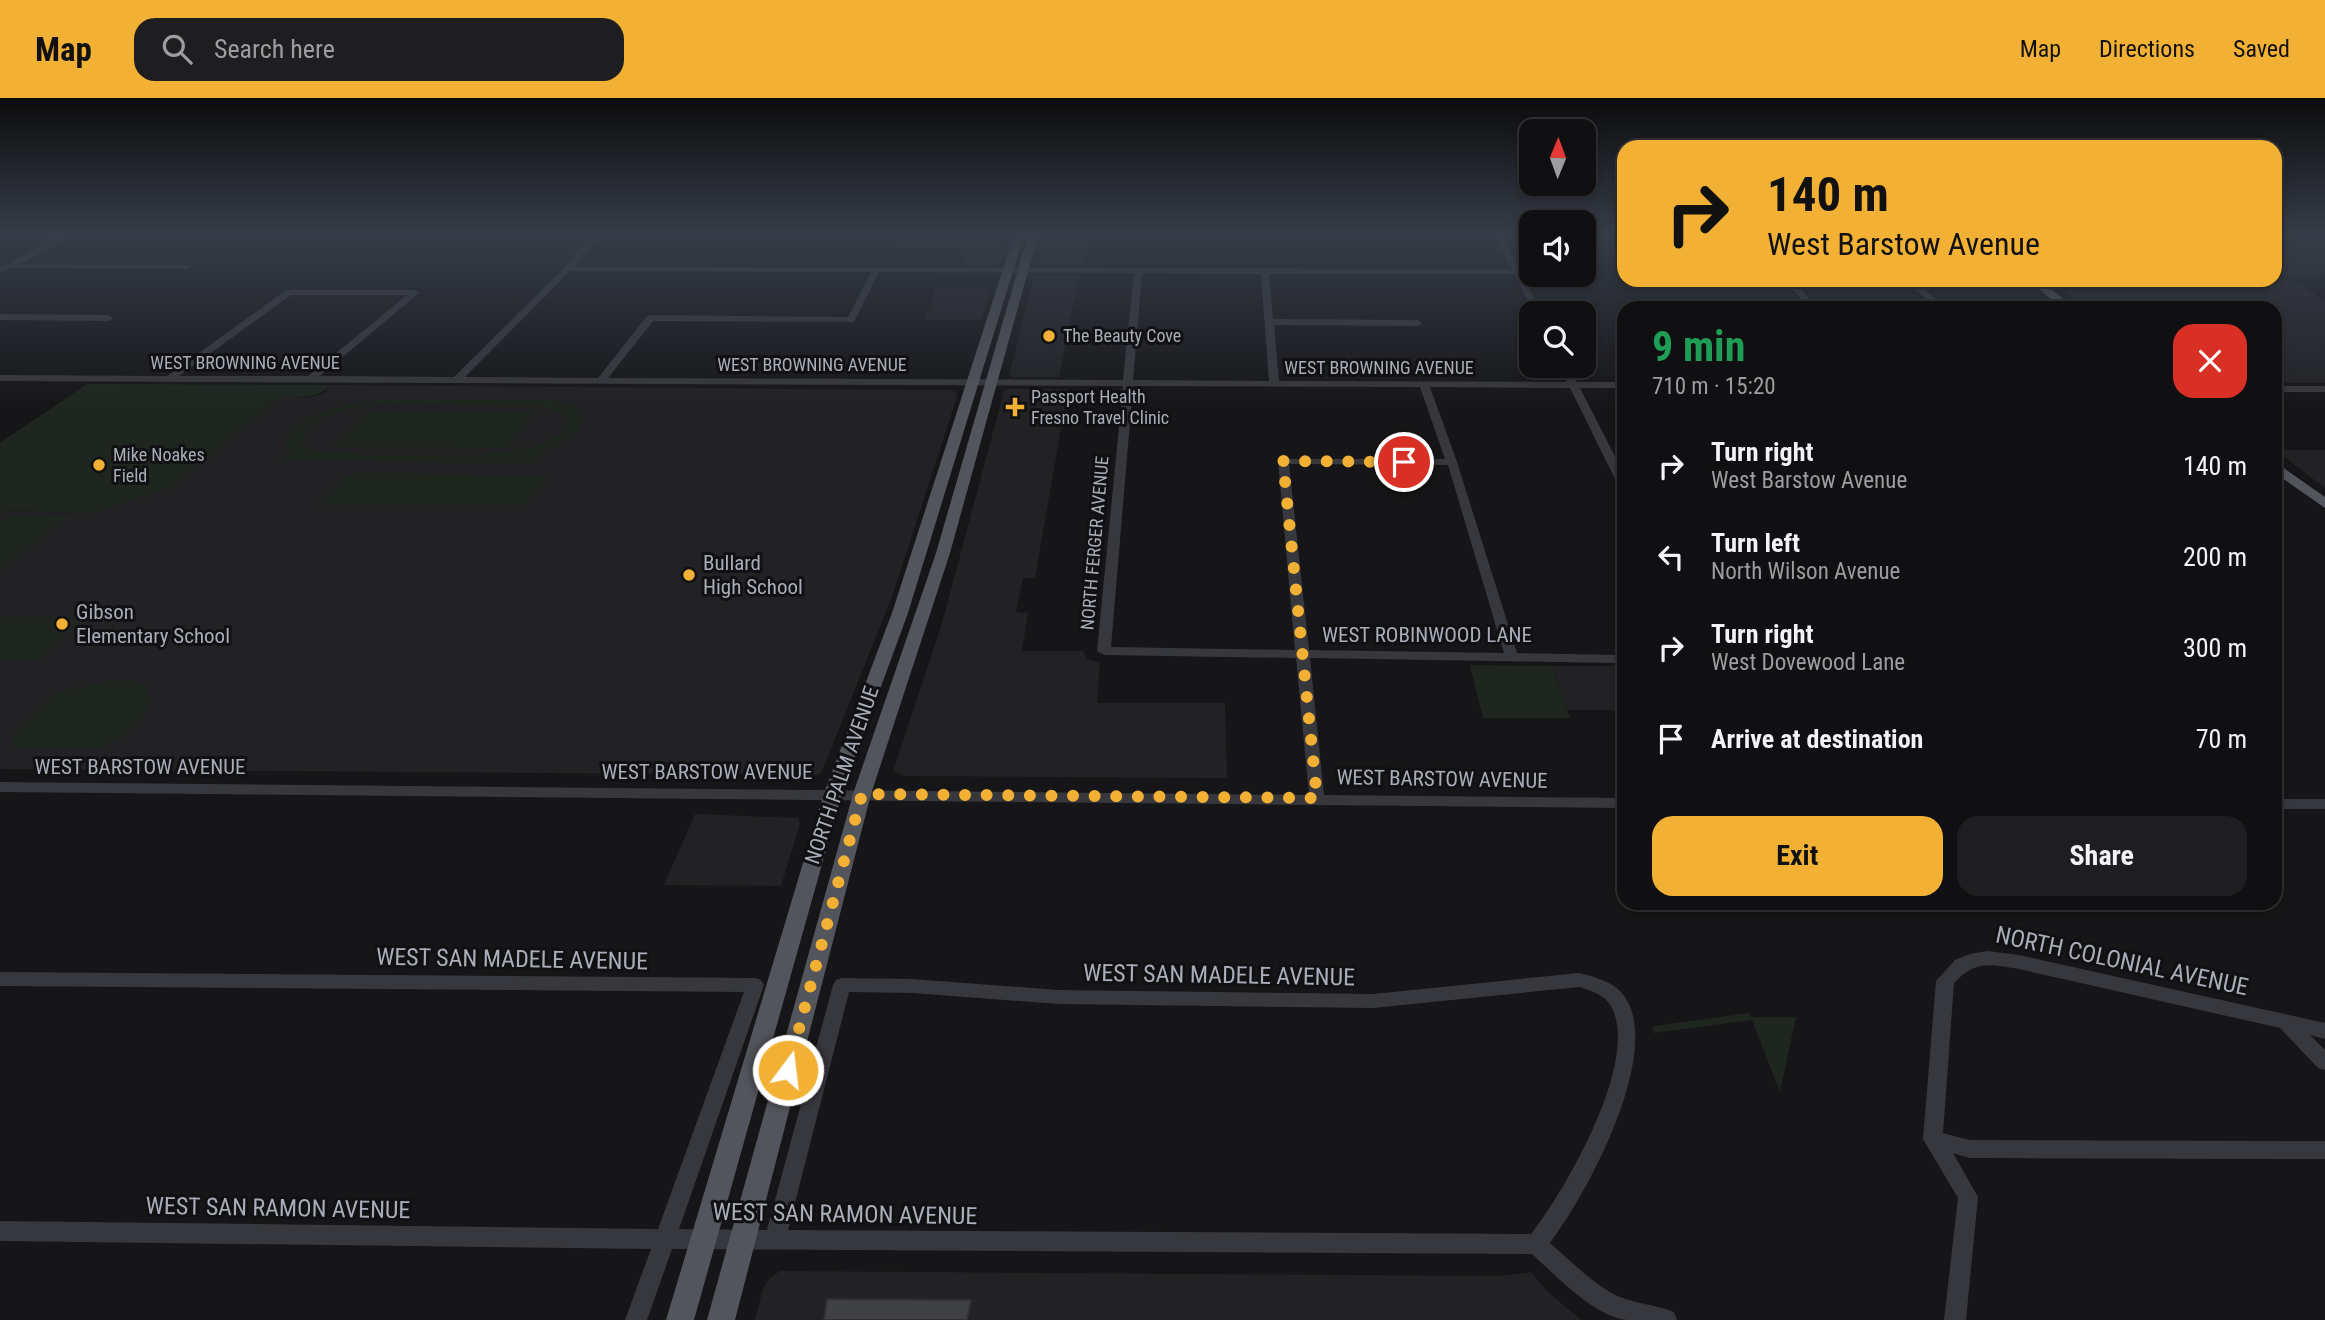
<!DOCTYPE html>
<meta charset="utf-8">
<style>
body{margin:0;font-family:"Roboto Condensed",sans-serif;background:#1e1e20;color:#f1f3f6;height:100vh;display:flex;flex-direction:column;font-size:26px;white-space:nowrap}
*{box-sizing:border-box;margin:0}
p{font-size:23px;color:#9c9d9f}
.icon{flex:none;width:38px;height:38px;fill:none;stroke:currentColor;stroke-width:2;stroke-linecap:round;stroke-linejoin:round}
.map{position:relative;flex:1;overflow:hidden}
.drawer{position:absolute;left:1617px;top:203px;width:665px;height:609px;display:flex;flex-direction:column;background:#101012;border-radius:21px;box-shadow:0 4px 10px #0003,0 0 0 2px #303032}
.drawer>*{flex:none}
.guide{position:absolute;left:1617px;top:42px;width:665px;height:147px;border-radius:21px;box-shadow:0 4px 10px #0003,0 0 0 2px #303032;background:#f2b134;color:#111;overflow:hidden}
.needle{width:46px;rotate:1deg}
.controls{position:absolute;left:1519px;top:21px;display:grid;gap:14px}
.controls a{display:grid;place-items:center;width:77px;height:77px;border-radius:14px;background:#101012;box-shadow:0 4px 10px #0003,0 0 0 2px #303032;font-size:35px}
.pin{position:absolute;display:grid;place-items:center;width:60px;height:60px;color:#fff;margin:-30px;border:4px solid #fff;border-radius:50%;box-shadow:0 2px 7px #0007}
.me{position:absolute;width:77px;margin:-38px;rotate:15deg;stroke-linejoin:round;filter:drop-shadow(0 0 5px #0008)}
.turn{display:flex;align-items:center;gap:24px;height:147px;padding:0 35px;font-size:32px}
.turn .icon{width:91px;height:91px;stroke-width:2.5}
.turn b{display:block;font-size:49px;line-height:60px}
.round{display:grid;place-items:center;flex:none;width:74px;height:74px;border-radius:21px;background:#1e1e20}
.summary{display:flex;align-items:center;justify-content:space-between;height:119px;padding:0 35px}
h1{font-size:42px;font-weight:700;line-height:52px;color:#1e9e55}
.action{display:flex;gap:14px;margin-top:auto;padding:14px 35px}
.action a{flex:1;height:80px;border-radius:21px;background:#f2b134;color:#111;font-size:28px;font-weight:700;line-height:80px;text-align:center}
.action a+a{background:#1e1e20;color:#f1f3f6}
ul{padding:0;list-style:none}
li{display:flex;align-items:center;gap:21px;height:91px;padding:0 35px}
li div{flex:1}
li b{display:block;font-size:26px}
li em{font-style:normal}
header{display:flex;align-items:center;gap:42px;box-sizing:border-box;height:98px;padding:0 35px;background:#f2b134;color:#111}
header strong{font-size:33px}
nav{display:flex;gap:38px;margin-inline-start:auto;font-size:24px}
.search{width:490px;height:63px;background:#1e1e20;display:flex;align-items:center;gap:18px;box-sizing:border-box;padding:0 24px;border-radius:21px;color:#9c9d9f;font-size:26px}
.map>svg:first-child{display:block}
.built{fill:#222225}
.green{fill:#1e261f;fill-rule:evenodd}
.building{fill:#404145;stroke:#303034;stroke-width:2}
.lines{fill:none;stroke-linecap:round;stroke-linejoin:round}
.minor{fill:#37383d;fill-rule:evenodd}
.major{fill:#53555c;fill-rule:evenodd}
.route{stroke:#f2b134;stroke-width:12;stroke-dasharray:0 21.6}
.poi-dot{fill:#f2b134;stroke:#111113;stroke-width:2.5}
.labels{text-anchor:middle;stroke-width:6;stroke-linejoin:round;paint-order:stroke}
.far-poi-label{font-size:18px;fill:#a8adb8;stroke:#111113;text-anchor:start}
.far-street-label{font-size:18px;fill:#a8adb8;stroke:#111113}
.poi-label{font-size:21px;fill:#a8adb8;stroke:#111113;text-anchor:start}
.street-label{font-size:21px;fill:#a8adb8;stroke:#111113}
.near-street-label{font-size:24px;fill:#a8adb8;stroke:#111113}
</style>
<header>
<strong>Map</strong>
<div class="search"><svg class="icon" aria-label="search" viewBox="0 0 24 24"><circle cx="10" cy="10" r="6"/><path d="M15 15l6 6"/></svg>Search here</div>
<nav><a>Map</a><a>Directions</a><a>Saved</a></nav>
</header>
<div class="map">
<svg width="2325" height="1222" viewBox="0 0 2325 1222">
<rect width="100%" height="100%" fill="#161618"/>
<g class="built">
<polygon points="896,137 1009,137 998,168 961,169 967,149 890,149"/>
<polygon points="1045,137 1089,137 1083,168 1037,167"/>
<polygon points="2275,137 2325,137 2325,178 2293,178 2290,181 2325,202 2325,285 2275,285 2275,210 2088,210 2051,182 2288,181 2275,173"/>
<polygon points="1040,177 1079,177 1059,279 1012,279 1009,277 1034,179"/>
<polygon points="936,191 992,191 982,222 924,222"/>
<polygon points="332,287 952,292 958,296 892,499 822,673 818,677 0,671 0,413 92,415 280,300 307,300 323,296"/>
<polygon points="1009,291 1068,291 1035,480 1023,480 1016,514 1028,515 1022,553 1083,553 1087,561 1100,565 1097,605 1225,605 1227,680 904,678 893,673 942,525 1004,293"/>
<polygon points="2275,352 2325,352 2325,390"/>
<polygon points="1552,568 1624,568 1624,612 1567,612"/>
<polygon points="695,716 798,720 800,726 781,788 664,787"/>
<polygon points="780,1173 1499,1178 1531,1174 1547,1193 1581,1222 755,1222 763,1191 769,1181"/>
</g>
<g class="green">
<path d="M87 286 332 287C316 301 300 300 280 300L171 390 92 415 0 413V345Z"/>
<path d="M390 301 549 302C564 304 580 306 584 322 575 347 548 346 534 364L277 363 290 355 285 346C290 312 363 302 390 301ZM383 307 541 308 563 315 568 324C551 371 378 355 333 355L311 352 303 346 305 334C324 314 356 308 383 307Z"/>
<polygon points="369,313 537,313 507,350 331,349"/>
<polygon points="349,376 549,377 526,408 318,407"/>
<polygon points="17,418 68,419 0,472 0,421"/>
<polygon points="0,519 86,519 38,562 0,562"/>
<polygon points="1470,567 1552,568 1570,620 1483,620"/>
<polygon points="116,582 146,586 151,603 135,630 105,650 16,650 10,642 56,594"/>
<polygon points="1749,915 1751,919 1796,919 1780,994 1752,922 1653,935 1653,928"/>
</g>
<polygon class="building" points="827,1201 971,1202 967,1222 824,1222"/>
<g class="lines">
<g class="minor">
<polygon points="0,137 73,137 20,166 187,167 191,169 187,171 11,170 0,175 0,170 55,141 0,141"/>
<path d="M590 137H598L574 169 1512 171 1494 137H1502L1542 215H1534L1514 176H1269L1273 221 1418 222 1422 225 1418 228 1274 227 1279 283 1567 284 1559 268H1569L1577 284H1624V290H1580L1624 376V390L1618 387 1570 290 1430 289 1457 364 1517 555 1624 557V565L1310 560 1324 697 1624 700V710L0 694V684L1309 697 1296 560 1104 557 1097 553 1123 288 0 283V277L167 278 286 192H415L419 195 320 278 454 279 565 169ZM570 173 871 174 848 219 650 217 647 218 598 280 465 279ZM879 174 1134 175 1123 282 608 280 653 223 854 224ZM1142 175 1261 176 1269 283 1133 282ZM291 197H407L308 278H179ZM1133 288 1420 289 1445 361H1279L1278 363 1295 552 1111 549ZM1289 366 1448 367 1504 555 1309 552Z"/>
<polygon points="1784,182 1793,182 1818,210 1809,210"/>
<polygon points="1905,182 1914,182 1945,210 1936,210"/>
<polygon points="0,216 109,217 113,220 109,223 0,222"/>
<rect x="2275" y="288" width="50" height="6"/>
<rect x="2275" y="701" width="50" height="10"/>
<path d="M1987 853 2019 857 2325 925V941L2310 937 2325 952V972L2318 970 2280 930 2019 871C1990 866 1975 862 1954 885L1943 1035 1969 1042 2325 1043V1061L1969 1060 1953 1055 1978 1099 1966 1222H1944L1958 1100 1923 1041 1936 883 1955 862 1970 856Z"/>
<path d="M0 874 755 880 761 882 764 887 679 1131 767 1132 833 887 836 882 842 880 912 881 1059 892 1373 896 1579 875C1595 879 1615 884 1625 899 1663 956 1586 1098 1550 1145 1570 1162 1596 1189 1620 1199 1637 1206 1657 1207 1674 1214L1677 1222C1661 1222 1643 1222 1627 1222 1595 1219 1555 1177 1532 1156L672 1151 647 1222H625L651 1151 0 1143V1123L658 1131 744 894 0 888ZM1579 889C1590 892 1605 897 1611 908 1641 962 1565 1093 1531 1136L788 1132 849 894 912 895 1059 906 1373 910Z"/>
</g>
<g class="major">
<polygon points="1014,137 1024,137 908,515 842,695 694,1222 666,1222 824,695 892,515"/>
<polygon points="1028,137 1038,137 950,455 871,696 735,1222 707,1222 853,696 936,455"/>
<polygon points="2028,182 2040,182 2074,210 2062,210"/>
<polygon points="2275,364 2325,399 2325,410 2275,375"/>
</g>
</g>
<linearGradient id="sky" x2="0" y2="1"><stop stop-color="#0c0c0d"/><stop offset="0.44" stop-color="#363c48"/><stop offset="1" stop-color="#363c48" stop-opacity="0"/></linearGradient>
<rect width="2325" height="308" fill="url(#sky)"/>
<g class="lines">
<polyline class="route" points="788,972 862,696 1317,700 1283,363 1404,364"/>
</g>
<g class="poi-dot">
<circle cx="1049" cy="238" r="7"/>
<path d="M1011.5 298.5h7v7h7v7h-7v7h-7v-7h-7v-7h7z"/>
<circle cx="99" cy="367" r="7"/>
<circle cx="689" cy="477" r="7"/>
<circle cx="62" cy="526" r="7"/>
</g>
<g class="labels">
<g class="far-poi-label">
<text x="1063" y="244">The Beauty Cove</text>
<text x="1031" y="305">Passport Health<tspan x="1031" dy="21">Fresno Travel Clinic</tspan></text>
<text x="113" y="363">Mike Noakes<tspan x="113" dy="21">Field</tspan></text>
</g>
<g class="far-street-label">
<text x="245" y="271">WEST BROWNING AVENUE</text>
<text x="812" y="273">WEST BROWNING AVENUE</text>
<text x="1379" y="276">WEST BROWNING AVENUE</text>
<text transform="translate(1095 445) rotate(-85)" y="6">NORTH FERGER AVENUE</text>
</g>
<g class="poi-label">
<text x="703" y="472">Bullard<tspan x="703" dy="24">High School</tspan></text>
<text x="76" y="521">Gibson<tspan x="76" dy="24">Elementary School</tspan></text>
</g>
<g class="street-label">
<text x="1427" y="544">WEST ROBINWOOD LANE</text>
<text x="140" y="676">WEST BARSTOW AVENUE</text>
<text x="707" y="681">WEST BARSTOW AVENUE</text>
<text transform="translate(842 677) rotate(-71)" y="7">NORTH PALM AVENUE</text>
<text transform="translate(1442 681) rotate(1)" y="7">WEST BARSTOW AVENUE</text>
</g>
<g class="near-street-label">
<text transform="translate(512 861) rotate(1)" y="8">WEST SAN MADELE AVENUE</text>
<text transform="translate(2122 863) rotate(12)" y="8">NORTH COLONIAL AVENUE</text>
<text transform="translate(1219 877) rotate(1)" y="8">WEST SAN MADELE AVENUE</text>
<text transform="translate(278 1110) rotate(1)" y="8">WEST SAN RAMON AVENUE</text>
<text transform="translate(845 1116) rotate(1)" y="8">WEST SAN RAMON AVENUE</text>
</g>
</g>
</svg>
<div class="controls">
<a><svg class="needle" viewBox="-14 -14 28 28"><path d="M0-13l5 13h-10z" fill="#e53935"/><path d="M0 13l5-13h-10z" fill="#9c9d9f"/></svg></a>
<a><svg class="icon" aria-label="sound" viewBox="0 0 24 24"><path d="M4 9h4l5-4v14l-5-4H4zM17 9q2 3 0 6"/></svg></a>
<a><svg class="icon" aria-label="search" viewBox="0 0 24 24"><circle cx="10" cy="10" r="6"/><path d="M15 15l6 6"/></svg></a>
</div>
<div class="pin" style="left:1404px;top:364px;background:#d93025"><svg class="icon" aria-label="arrive" viewBox="0 0 24 24"><path d="M6 21V4h12l-3 4 3 4H6"/></svg></div>
<svg class="me" style="left:788px;top:972px" viewBox="-20 -20 40 40"><circle r="17" fill="#f2b134" stroke="#fff" stroke-width="3"/><path d="M0-11L8 9 0 5-8 9z" fill="#fff"/></svg>
<div class="guide">
<div class="turn"><svg class="icon" aria-label="right" viewBox="0 0 24 24"><path d="M7 20v-9h11M14 6l5 5-5 5"/></svg><div><b>140 m</b>West Barstow Avenue</div></div>
</div>
<section class="drawer">
<div class="summary"><div><h1>9 min</h1><p>710 m · 15:20</p></div><a class="round" style="background:#d93025;color:#fff"><svg class="icon" aria-label="close" viewBox="0 0 24 24"><path d="M6 6l12 12M18 6L6 18"/></svg></a></div>
<ul>
<li><svg class="icon" aria-label="right" viewBox="0 0 24 24"><path d="M7 20v-9h11M14 6l5 5-5 5"/></svg><div><b>Turn right</b><p>West Barstow Avenue</p></div><em>140 m</em></li>
<li><svg class="icon" aria-label="left" viewBox="0 0 24 24"><path d="M17 20v-9H6M10 6l-5 5 5 5"/></svg><div><b>Turn left</b><p>North Wilson Avenue</p></div><em>200 m</em></li>
<li><svg class="icon" aria-label="right" viewBox="0 0 24 24"><path d="M7 20v-9h11M14 6l5 5-5 5"/></svg><div><b>Turn right</b><p>West Dovewood Lane</p></div><em>300 m</em></li>
<li><svg class="icon" aria-label="arrive" viewBox="0 0 24 24"><path d="M6 21V4h12l-3 4 3 4H6"/></svg><div><b>Arrive at destination</b></div><em>70 m</em></li>
</ul>
<div class="action"><a>Exit</a><a>Share</a></div>
</section>
</div>
